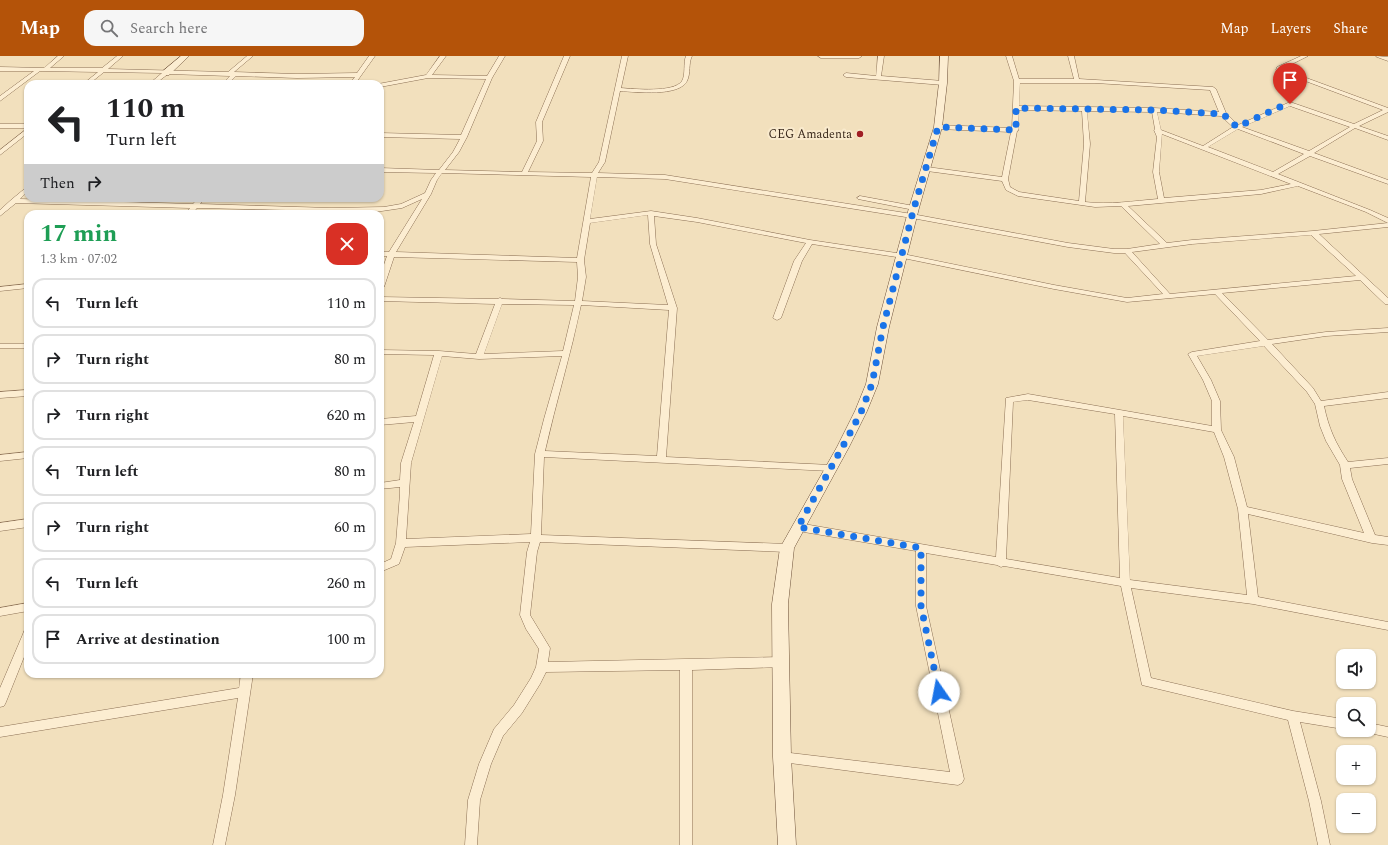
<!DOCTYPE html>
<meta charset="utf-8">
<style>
body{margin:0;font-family:Spectral,serif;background:#f6f6f6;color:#202124;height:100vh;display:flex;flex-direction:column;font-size:15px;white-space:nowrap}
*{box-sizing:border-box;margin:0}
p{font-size:13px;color:#757577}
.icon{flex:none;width:22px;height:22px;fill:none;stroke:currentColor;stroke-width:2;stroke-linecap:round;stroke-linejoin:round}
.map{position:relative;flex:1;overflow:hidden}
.drawer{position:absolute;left:24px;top:154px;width:360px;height:468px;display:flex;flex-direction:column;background:#fff;border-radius:12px;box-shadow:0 1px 3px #0004}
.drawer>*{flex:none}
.guide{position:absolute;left:24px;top:24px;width:360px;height:122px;border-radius:12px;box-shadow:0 1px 3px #0004;background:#fff;color:#202124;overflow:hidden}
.controls{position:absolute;left:1336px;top:593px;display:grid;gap:8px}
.controls a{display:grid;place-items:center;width:40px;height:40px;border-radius:8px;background:#fff;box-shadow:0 1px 3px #0004;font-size:20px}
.pin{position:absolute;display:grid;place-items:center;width:34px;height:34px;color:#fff;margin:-41px -17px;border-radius:50% 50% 50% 0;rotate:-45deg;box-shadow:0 0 4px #0007}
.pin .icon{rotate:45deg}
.me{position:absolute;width:44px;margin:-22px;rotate:348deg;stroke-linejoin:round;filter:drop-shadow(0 0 3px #0008)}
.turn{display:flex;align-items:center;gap:14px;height:84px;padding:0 16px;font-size:18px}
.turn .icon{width:52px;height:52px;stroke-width:2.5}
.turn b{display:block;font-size:28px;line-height:34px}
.then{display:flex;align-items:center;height:38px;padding:0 16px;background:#0003;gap:8px;font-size:15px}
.round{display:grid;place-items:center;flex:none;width:42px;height:42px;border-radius:12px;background:#f6f6f6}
.head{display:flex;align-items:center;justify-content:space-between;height:68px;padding:0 16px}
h1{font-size:24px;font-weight:700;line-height:30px;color:#1e9e55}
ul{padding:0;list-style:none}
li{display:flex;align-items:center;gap:12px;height:50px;margin:0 8px 6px;padding:0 8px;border:2px solid #e0e0e0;border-radius:12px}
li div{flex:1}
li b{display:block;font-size:15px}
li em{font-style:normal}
header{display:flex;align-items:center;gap:24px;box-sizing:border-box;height:56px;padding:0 20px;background:#b45309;color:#fff}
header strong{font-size:19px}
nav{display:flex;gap:22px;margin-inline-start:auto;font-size:14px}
.search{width:280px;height:36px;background:#f6f6f6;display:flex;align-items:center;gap:10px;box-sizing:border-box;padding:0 14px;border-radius:12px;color:#757577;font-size:15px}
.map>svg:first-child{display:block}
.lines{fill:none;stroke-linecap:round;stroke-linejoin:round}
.street-casing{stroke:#8b6f54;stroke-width:1}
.secondary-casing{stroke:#6d5038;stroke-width:1}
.street{fill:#fcedd1;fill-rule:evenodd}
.secondary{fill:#fcedd1;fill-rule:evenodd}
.route{stroke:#1a73e8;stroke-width:7;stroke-dasharray:0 12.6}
.poi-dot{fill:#a01f25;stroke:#f9eacd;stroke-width:1.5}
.labels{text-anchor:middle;stroke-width:4;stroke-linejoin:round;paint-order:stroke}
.far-poi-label{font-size:12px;fill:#39281b;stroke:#f9eacd;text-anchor:end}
</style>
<header>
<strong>Map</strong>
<div class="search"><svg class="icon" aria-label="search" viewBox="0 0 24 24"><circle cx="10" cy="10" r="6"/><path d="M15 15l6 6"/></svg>Search here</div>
<nav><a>Map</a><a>Layers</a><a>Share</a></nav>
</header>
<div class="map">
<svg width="1388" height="789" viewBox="0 0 1388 789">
<rect width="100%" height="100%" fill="#f2e0bd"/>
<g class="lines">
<defs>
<g id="street">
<polygon points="58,0 64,0 50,12 102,12 117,0 123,0 108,13 228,16 247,0 253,0 234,16 297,18 357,17 369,0 375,0 355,28 349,28 355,21 297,22 236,20 228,28 222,28 230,20 168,18 155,28 149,28 162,17 104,16 89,28 83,28 98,16 40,15 0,45 0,40 34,15 0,15 0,11 44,12"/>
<path d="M440 0H446L432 19 487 20 499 0H505L492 22 467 81 459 96 445 114 522 116 537 85 536 66 564 0H570L542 66 543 85 528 116 592 117 599 106 622 0H628L621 32C634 33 674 37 682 25 686 18 683 7 686 0H692C688 8 691 17 687 25 679 41 636 36 620 35L605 106 598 117 665 119 912 158 1068 187 1114 193H1127L1160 188 1121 150 1095 151 1018 140 1006 134 1002 125 927 115 924 113 927 111 1002 121 1011 76 938 73 935 71 938 69 1012 72 1014 25 1006 0H1012L1019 23H1074L1068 0H1074L1079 23 1213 31 1216 33 1226 57 1238 69 1290 46 1354 68 1383 54 1276 14 1277 11 1301 0H1308L1282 13 1388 52V56L1359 70 1388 80V84L1355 72 1314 97 1388 124V128L1310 100 1278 118 1370 154 1388 162V171L1319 178 1388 242V248H1385L1360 224 1222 237 1268 284 1326 276 1388 272V276L1326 280 1272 288 1313 332 1321 345 1388 336V342L1324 350C1329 373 1335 386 1348 406L1388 402V408L1350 412 1352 423 1375 479 1388 481V489L1372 487 1248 458 1258 541 1388 566V574L1253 548 1131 532 1151 622 1293 655 1343 663V673L1300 666 1321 745 1330 789H1318L1309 745 1288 664 1142 629 1121 530 1004 510 1001 511 997 509 926 497V550L964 723 962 727 958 729 782 706 778 705 776 701 778 697 782 696 950 716 916 550V495L798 475 795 474 793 471 795 468 798 467 996 501 1006 342 1028 338 1212 370V345L1203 324 1188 298 1192 296 1260 285 1215 238 1127 246 1054 233 903 202 812 188 802 205 781 262 777 264 773 262 794 205 806 187 697 166 654 160 656 188 677 252 666 401 831 409 836 412 831 415 544 401 541 479 787 488 791 489 792 492 791 495 787 496 540 486 537 496 530 559 550 592 548 606 781 601 785 603 787 606 785 609 781 611 692 614V789H680V614L546 616 540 628 522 657 503 680 491 708 480 744 477 789H465L468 744 479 708 494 673 514 649 531 622 536 611 539 593 526 573 520 559 527 496 530 486 405 491 399 508 380 516V508L391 503 396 487 400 438V431L380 433V427L400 424 401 407 414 366 380 369V363L416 360 434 299 380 298V294L439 295 476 298 495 248 380 245V241L497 243 500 242 503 243 575 245 578 221 577 206 394 201 384 231 380 233V220L387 200H380V196H389L422 143 402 152 375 156 197 152 192 158H185L190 152 16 147 0 160V154L11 144 28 130V135L20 143 193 148 198 142H205L200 148 331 152 384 151 401 148 425 137 431 124 436 117 380 116V112L439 114 453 96 460 83 380 81V77L461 79 486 23 428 22 380 31V28H378L426 19ZM1020 27H1095L1210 34 1219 56 1154 52 1019 50ZM1290 50 1350 71 1309 95 1242 71ZM1019 54 1082 55 1084 88 1079 145 1019 136 1010 131 1008 123 1017 75 1019 74 1018 73ZM1087 55 1152 56 1155 73 1154 74 1157 81 1153 116 1158 143C1134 145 1109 149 1085 146L1090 88ZM1157 56 1221 60 1233 71 1203 90 1161 74ZM1238 73 1304 98 1273 116 1208 91ZM1162 78 1291 128 1261 134 1164 142 1159 116ZM442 117 591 121 577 202 396 196 431 138 437 124ZM597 121 665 123 912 162 1068 191 1114 197H1125L1163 238 1127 242 1054 229 903 198 810 184 697 162 651 155 590 163ZM1298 130 1366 156 1388 167 1313 175 1192 184 1167 187 1128 150 1261 138ZM648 159 650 188 668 249 582 245 586 221 584 204 590 167ZM1311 179 1356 220 1170 238 1132 196 1192 188ZM502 248 574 249 563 295 484 298ZM581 249 669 254 657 400 545 395C556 346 571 298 581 249ZM1264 290 1307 336 1315 348 1320 370 1326 385 1340 409 1342 423 1364 477 1247 451 1234 401 1221 374 1220 345 1211 324 1197 300ZM442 300 479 303 562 300 544 363 535 398 531 478 406 483 411 407ZM1028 344 1115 358 1120 522 1006 503 1013 346ZM1123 360 1214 376 1224 401 1238 453 1247 539 1130 524Z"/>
<polygon points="818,0 862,0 859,2 821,2"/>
<polygon points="878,0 884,0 881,20 943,25 946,27 943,29 846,21 843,19 846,17 876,20"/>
<polygon points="1376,0 1388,1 1388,5 1377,1"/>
<rect x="0" y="68" width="28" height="4"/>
<polygon points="28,72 28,77 0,99 0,94"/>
<polygon points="860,140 914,150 917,152 914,154 858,143 857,142"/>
<polygon points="28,228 28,232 0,235 0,231"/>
<rect x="0" y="288" width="28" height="4"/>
<polygon points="28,334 28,340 0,342 0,336"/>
<polygon points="28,396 28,402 0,405 0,399"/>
<polygon points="28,463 28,471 0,475 0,467"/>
<polygon points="28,547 28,555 0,560 0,552"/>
<polygon points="28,574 28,591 6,646 4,650 0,651 0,632 23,578 24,575"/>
<polygon points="241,618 253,618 235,739 225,789 213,789 223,739 238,642 0,681 0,671 239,632"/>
<polygon points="1369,667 1388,671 1388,681 1365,676 1364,674 1369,674"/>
</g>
<g id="secondary">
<polygon points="181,0 189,0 169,19 163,19 163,15"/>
<polygon points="940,0 948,0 947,27 942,71 919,152 889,271 878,328 867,355 849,391 794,492 788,548 791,701 796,789 778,789 773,701 772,548 780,492 837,391 855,355 866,328 877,271 909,152 934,71 939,27"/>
</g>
</defs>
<use href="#street" class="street-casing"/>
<use href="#secondary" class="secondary-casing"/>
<use href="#street" class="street"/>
<use href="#secondary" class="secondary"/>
</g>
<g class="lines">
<polyline class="route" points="939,636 921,550 921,492 798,471 849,379 861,356 872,328 883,271 914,152 938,71 1016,74 1016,52 1154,54 1223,58 1237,71 1286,48 1290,48"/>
</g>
<circle class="poi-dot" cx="860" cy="78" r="4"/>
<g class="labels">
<g class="far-poi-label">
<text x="852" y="82">CEG Amadenta</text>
</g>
</g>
</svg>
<div class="controls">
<a><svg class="icon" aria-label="sound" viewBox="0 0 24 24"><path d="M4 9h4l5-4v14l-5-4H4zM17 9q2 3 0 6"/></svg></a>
<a><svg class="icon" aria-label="search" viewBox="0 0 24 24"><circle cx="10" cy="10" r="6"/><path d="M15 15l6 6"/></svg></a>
<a>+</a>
<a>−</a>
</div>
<div class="pin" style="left:1290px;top:48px;background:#d93025"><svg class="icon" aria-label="arrive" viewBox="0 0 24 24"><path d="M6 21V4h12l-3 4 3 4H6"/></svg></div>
<svg class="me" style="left:939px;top:636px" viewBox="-20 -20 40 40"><circle r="19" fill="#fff"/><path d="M0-13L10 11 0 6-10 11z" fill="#1a73e8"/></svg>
<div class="guide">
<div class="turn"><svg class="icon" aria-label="left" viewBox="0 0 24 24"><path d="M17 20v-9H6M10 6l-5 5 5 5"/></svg><div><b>110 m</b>Turn left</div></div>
<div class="then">Then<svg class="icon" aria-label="right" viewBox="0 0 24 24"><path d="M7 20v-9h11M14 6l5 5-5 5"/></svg></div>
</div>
<section class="drawer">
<div class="head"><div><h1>17 min</h1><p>1.3 km · 07:02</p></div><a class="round" style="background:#d93025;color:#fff"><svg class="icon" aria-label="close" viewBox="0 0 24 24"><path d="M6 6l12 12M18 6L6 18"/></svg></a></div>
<ul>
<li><svg class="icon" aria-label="left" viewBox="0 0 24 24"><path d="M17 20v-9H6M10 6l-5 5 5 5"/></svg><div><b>Turn left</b></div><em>110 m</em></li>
<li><svg class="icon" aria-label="right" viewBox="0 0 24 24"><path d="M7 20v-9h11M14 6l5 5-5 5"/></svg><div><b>Turn right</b></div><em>80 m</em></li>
<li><svg class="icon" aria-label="right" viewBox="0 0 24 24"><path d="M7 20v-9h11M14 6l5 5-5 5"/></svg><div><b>Turn right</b></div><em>620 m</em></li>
<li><svg class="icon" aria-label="left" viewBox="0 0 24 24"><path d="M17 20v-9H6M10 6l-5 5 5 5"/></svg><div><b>Turn left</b></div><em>80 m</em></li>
<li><svg class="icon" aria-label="right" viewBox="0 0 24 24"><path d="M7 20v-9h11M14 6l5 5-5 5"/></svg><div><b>Turn right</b></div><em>60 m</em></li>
<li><svg class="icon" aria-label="left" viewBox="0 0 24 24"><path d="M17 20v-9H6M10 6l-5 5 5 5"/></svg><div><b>Turn left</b></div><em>260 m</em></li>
<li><svg class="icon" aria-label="arrive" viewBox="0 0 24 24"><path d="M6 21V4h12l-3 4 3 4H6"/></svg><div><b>Arrive at destination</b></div><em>100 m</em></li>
</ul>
</section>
</div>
